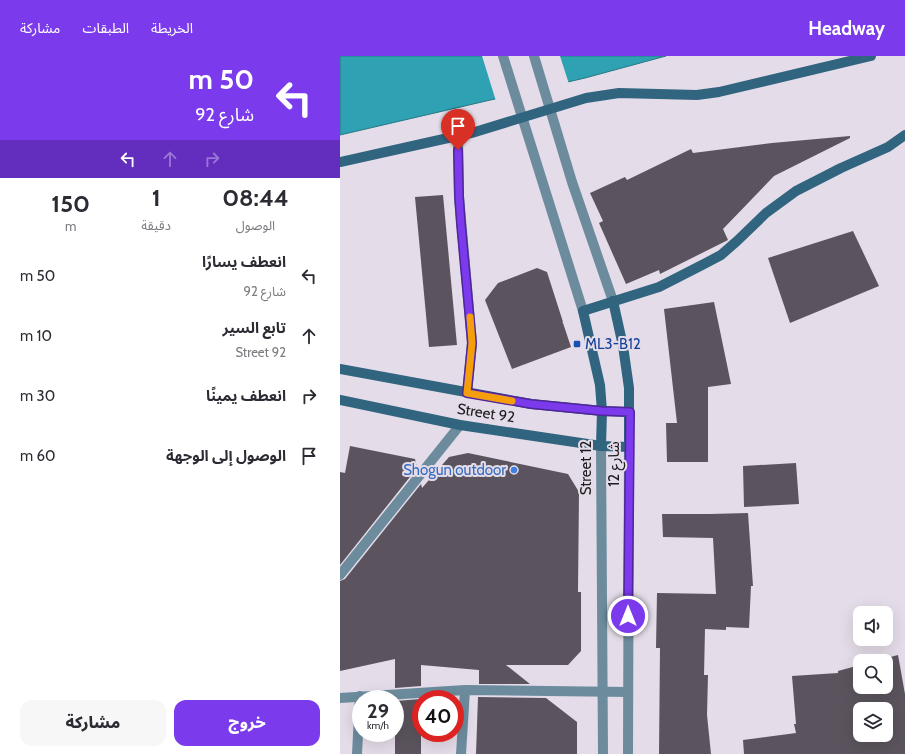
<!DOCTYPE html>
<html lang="ar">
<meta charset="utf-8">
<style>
body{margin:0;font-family:Cabin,"Noto Sans Arabic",sans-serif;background:#f7f7f7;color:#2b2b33;direction:rtl;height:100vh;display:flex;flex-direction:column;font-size:15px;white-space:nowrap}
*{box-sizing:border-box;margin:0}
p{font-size:13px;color:#7c7c81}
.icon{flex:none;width:22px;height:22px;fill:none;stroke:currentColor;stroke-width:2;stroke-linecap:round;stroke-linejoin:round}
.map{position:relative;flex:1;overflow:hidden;direction:ltr}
.sheet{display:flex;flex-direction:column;background:#fff;width:340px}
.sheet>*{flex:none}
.top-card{background:#7c3aed;color:#fff;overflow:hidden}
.tools{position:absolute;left:513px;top:550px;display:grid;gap:8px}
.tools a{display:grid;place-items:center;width:40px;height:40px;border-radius:8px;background:#fff;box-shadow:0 4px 16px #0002;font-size:20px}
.speed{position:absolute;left:12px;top:634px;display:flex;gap:8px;font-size:20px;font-weight:700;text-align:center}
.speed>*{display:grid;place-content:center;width:52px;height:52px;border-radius:50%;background:#fff;box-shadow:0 4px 16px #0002;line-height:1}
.speed small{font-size:10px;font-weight:400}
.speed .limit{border:6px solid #d22;background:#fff;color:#111}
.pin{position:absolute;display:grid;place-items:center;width:34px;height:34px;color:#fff;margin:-41px -17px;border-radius:50% 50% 50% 0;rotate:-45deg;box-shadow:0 0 4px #0007}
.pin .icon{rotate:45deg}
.me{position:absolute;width:44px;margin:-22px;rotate:0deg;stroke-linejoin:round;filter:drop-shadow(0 0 3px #0008)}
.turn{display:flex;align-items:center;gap:14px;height:84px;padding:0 20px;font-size:18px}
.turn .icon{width:52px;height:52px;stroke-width:2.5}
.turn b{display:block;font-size:28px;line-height:34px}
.lanes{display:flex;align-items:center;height:38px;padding:0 20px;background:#0003;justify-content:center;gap:20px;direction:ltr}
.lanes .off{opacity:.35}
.eta{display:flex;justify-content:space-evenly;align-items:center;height:68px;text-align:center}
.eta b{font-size:24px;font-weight:800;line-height:28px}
.action{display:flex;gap:8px;margin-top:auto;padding:8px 20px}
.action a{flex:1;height:46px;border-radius:12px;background:#7c3aed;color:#fff;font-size:16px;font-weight:800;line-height:46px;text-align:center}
.action a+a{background:#f7f7f7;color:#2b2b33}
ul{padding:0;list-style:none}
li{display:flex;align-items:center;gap:12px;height:60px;padding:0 20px}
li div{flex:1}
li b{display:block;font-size:15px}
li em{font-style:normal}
header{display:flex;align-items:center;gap:24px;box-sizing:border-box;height:56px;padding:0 20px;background:#7c3aed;color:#fff}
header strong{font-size:19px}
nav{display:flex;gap:22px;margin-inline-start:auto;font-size:14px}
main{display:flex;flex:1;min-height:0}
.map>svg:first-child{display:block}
.water{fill:#2ea1b3;stroke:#297886}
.pier{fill:#e4dce8}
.building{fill:#5b545e;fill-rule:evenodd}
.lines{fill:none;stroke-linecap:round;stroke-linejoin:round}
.service{stroke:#6c8c9e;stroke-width:10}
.minor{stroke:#6c8c9e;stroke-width:10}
.tertiary{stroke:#6c8c9e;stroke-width:10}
.secondary{stroke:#31647e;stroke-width:10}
.route-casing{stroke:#51269a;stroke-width:10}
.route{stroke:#7c3aed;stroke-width:7}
.slow{stroke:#f59e0b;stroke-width:7}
.transit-dot{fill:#1a4fb4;stroke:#e4dce8;stroke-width:1.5}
.shop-dot{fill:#3f7fe0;stroke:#e4dce8;stroke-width:1.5}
.labels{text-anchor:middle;stroke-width:4;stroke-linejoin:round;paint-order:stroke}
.transit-label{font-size:15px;fill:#164399;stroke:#e4dce8;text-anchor:start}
.street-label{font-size:15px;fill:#1d1a1e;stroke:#e4dce8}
.shop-label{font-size:15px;fill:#366cbe;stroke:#e4dce8;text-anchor:end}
</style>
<header>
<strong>Headway</strong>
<nav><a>الخريطة</a><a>الطبقات</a><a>مشاركة</a></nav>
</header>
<main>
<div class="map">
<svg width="565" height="698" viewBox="0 0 565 698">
<rect width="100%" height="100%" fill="#e4dce8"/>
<polygon class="water" points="0,0 326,0 245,22 0,79"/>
<polygon class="pier" points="142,0 220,0 229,28 156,45"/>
<g class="building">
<polygon points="510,80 510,82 434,120 383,173 388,184 320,218 319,214 286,228 259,167 263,165 250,137 285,121 287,124 351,93 353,97 432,87"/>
<polygon points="103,139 117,289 89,291 75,141"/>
<polygon points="513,175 539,230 450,267 428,202"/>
<polygon points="197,212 207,216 223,266 222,267 223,267 231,291 172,313 145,244 158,227"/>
<polygon points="374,246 391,328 368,331 368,406 327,406 326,367 337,367 324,253"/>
<polygon points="10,390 75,403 77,412 0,509 0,416 5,417"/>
<polygon points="128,397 228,418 239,436 238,536 241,536 241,595 228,609 166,609 190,628 139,628 139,614 81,609 81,630 55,632 55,603 0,615 0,525 5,523 81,428 82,432 109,401"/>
<polygon points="456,407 459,448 404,451 403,410"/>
<polygon points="408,457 413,530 411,530 409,572 386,571 386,574 365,573 364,619 368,619 367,659 371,698 319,698 320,592 316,592 317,537 376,538 373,482 323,481 322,458 370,458"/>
<path d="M558 599 565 638V698H404L403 684 456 677 454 668H456L452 620 498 617V615L520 609V631H546V605H535ZM520 653H546V679H520Z"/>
<polygon points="138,641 206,642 237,666 237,698 136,698"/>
<polygon points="81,643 81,698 55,698 55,645"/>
</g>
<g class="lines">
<polyline class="service" points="118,79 119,141 132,287 127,337"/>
<g class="minor">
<polyline points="0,519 120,369"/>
<polyline points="0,642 125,634 288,636"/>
<polyline points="17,698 20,640"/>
<polyline points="121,698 125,634"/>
</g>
<g class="tertiary">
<polyline points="163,0 243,255"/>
<polyline points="194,0 232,126 273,245"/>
<polyline points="261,390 263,698"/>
<polyline points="288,698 289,391"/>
</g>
<g class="secondary">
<polyline points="0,106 135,76 246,42 279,37 357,39 379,36 531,0"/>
<polyline points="0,313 191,348 262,355 289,356"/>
<polyline points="0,344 120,369 261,390 289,391 289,332 283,290 273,245"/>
<polyline points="261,390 262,355 260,329 243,255 319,231 364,208 381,199 397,185 426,157 456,135 501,112 548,91 565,79"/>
</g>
</g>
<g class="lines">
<defs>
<polyline id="route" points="118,94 119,140 121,168 132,287 127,337 191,348 262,355 290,356 288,560"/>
</defs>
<use href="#route" class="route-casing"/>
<use href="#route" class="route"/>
<polyline class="slow" points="130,261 132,287 127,337 172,345"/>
</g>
<rect class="transit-dot" x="233" y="284" width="8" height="8" rx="2"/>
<circle class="shop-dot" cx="174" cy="414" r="4"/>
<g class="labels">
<g class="transit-label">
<text x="245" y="293">ML3-B12</text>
</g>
<g class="street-label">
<text transform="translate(146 357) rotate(9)" y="5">Street 92</text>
<text transform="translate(274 408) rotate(-90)" y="5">شارع 12</text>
<text transform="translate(246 412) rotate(-90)" y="5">Street 12</text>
</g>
<g class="shop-label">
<text x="166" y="419">Shogun outdoor</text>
</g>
</g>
</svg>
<div class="tools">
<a><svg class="icon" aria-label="sound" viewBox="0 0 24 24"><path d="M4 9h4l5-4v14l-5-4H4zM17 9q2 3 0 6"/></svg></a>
<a><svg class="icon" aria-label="search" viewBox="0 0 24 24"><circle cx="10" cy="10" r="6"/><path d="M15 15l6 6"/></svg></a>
<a><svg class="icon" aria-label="layers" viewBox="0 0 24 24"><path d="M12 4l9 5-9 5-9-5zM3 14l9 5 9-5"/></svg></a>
</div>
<div class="speed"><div>29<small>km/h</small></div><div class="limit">40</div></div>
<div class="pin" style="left:118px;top:94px;background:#d93025"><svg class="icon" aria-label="arrive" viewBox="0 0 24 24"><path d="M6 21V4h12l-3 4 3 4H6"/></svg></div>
<svg class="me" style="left:288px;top:560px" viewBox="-20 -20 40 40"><circle r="17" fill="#7c3aed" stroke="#fff" stroke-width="3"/><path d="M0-11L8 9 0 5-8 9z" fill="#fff"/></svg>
</div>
<section class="sheet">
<div class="top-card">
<div class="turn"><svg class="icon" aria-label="left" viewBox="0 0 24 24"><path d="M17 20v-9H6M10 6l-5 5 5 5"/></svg><div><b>50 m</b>شارع 92</div></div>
<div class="lanes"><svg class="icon" aria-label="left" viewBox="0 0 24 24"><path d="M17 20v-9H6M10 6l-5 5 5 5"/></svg><svg class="icon off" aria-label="ahead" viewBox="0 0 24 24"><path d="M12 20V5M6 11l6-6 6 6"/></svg><svg class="icon off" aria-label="right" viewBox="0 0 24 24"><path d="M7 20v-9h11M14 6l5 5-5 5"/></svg></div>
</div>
<div class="eta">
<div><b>08:44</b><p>الوصول</p></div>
<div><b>1</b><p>دقيقة</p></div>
<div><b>150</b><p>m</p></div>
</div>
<ul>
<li><svg class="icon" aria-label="left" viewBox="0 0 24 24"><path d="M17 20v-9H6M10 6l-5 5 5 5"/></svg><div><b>انعطف يسارًا</b><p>شارع 92</p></div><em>50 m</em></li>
<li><svg class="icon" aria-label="ahead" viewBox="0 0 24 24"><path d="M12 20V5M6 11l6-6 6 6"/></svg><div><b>تابع السير</b><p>Street 92</p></div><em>10 m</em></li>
<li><svg class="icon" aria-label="right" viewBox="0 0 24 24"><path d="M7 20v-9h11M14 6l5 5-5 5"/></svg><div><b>انعطف يمينًا</b></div><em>30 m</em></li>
<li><svg class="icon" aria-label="arrive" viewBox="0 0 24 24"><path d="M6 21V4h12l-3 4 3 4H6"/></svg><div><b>الوصول إلى الوجهة</b></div><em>60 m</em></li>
</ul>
<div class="action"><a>خروج</a><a>مشاركة</a></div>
</section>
</main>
